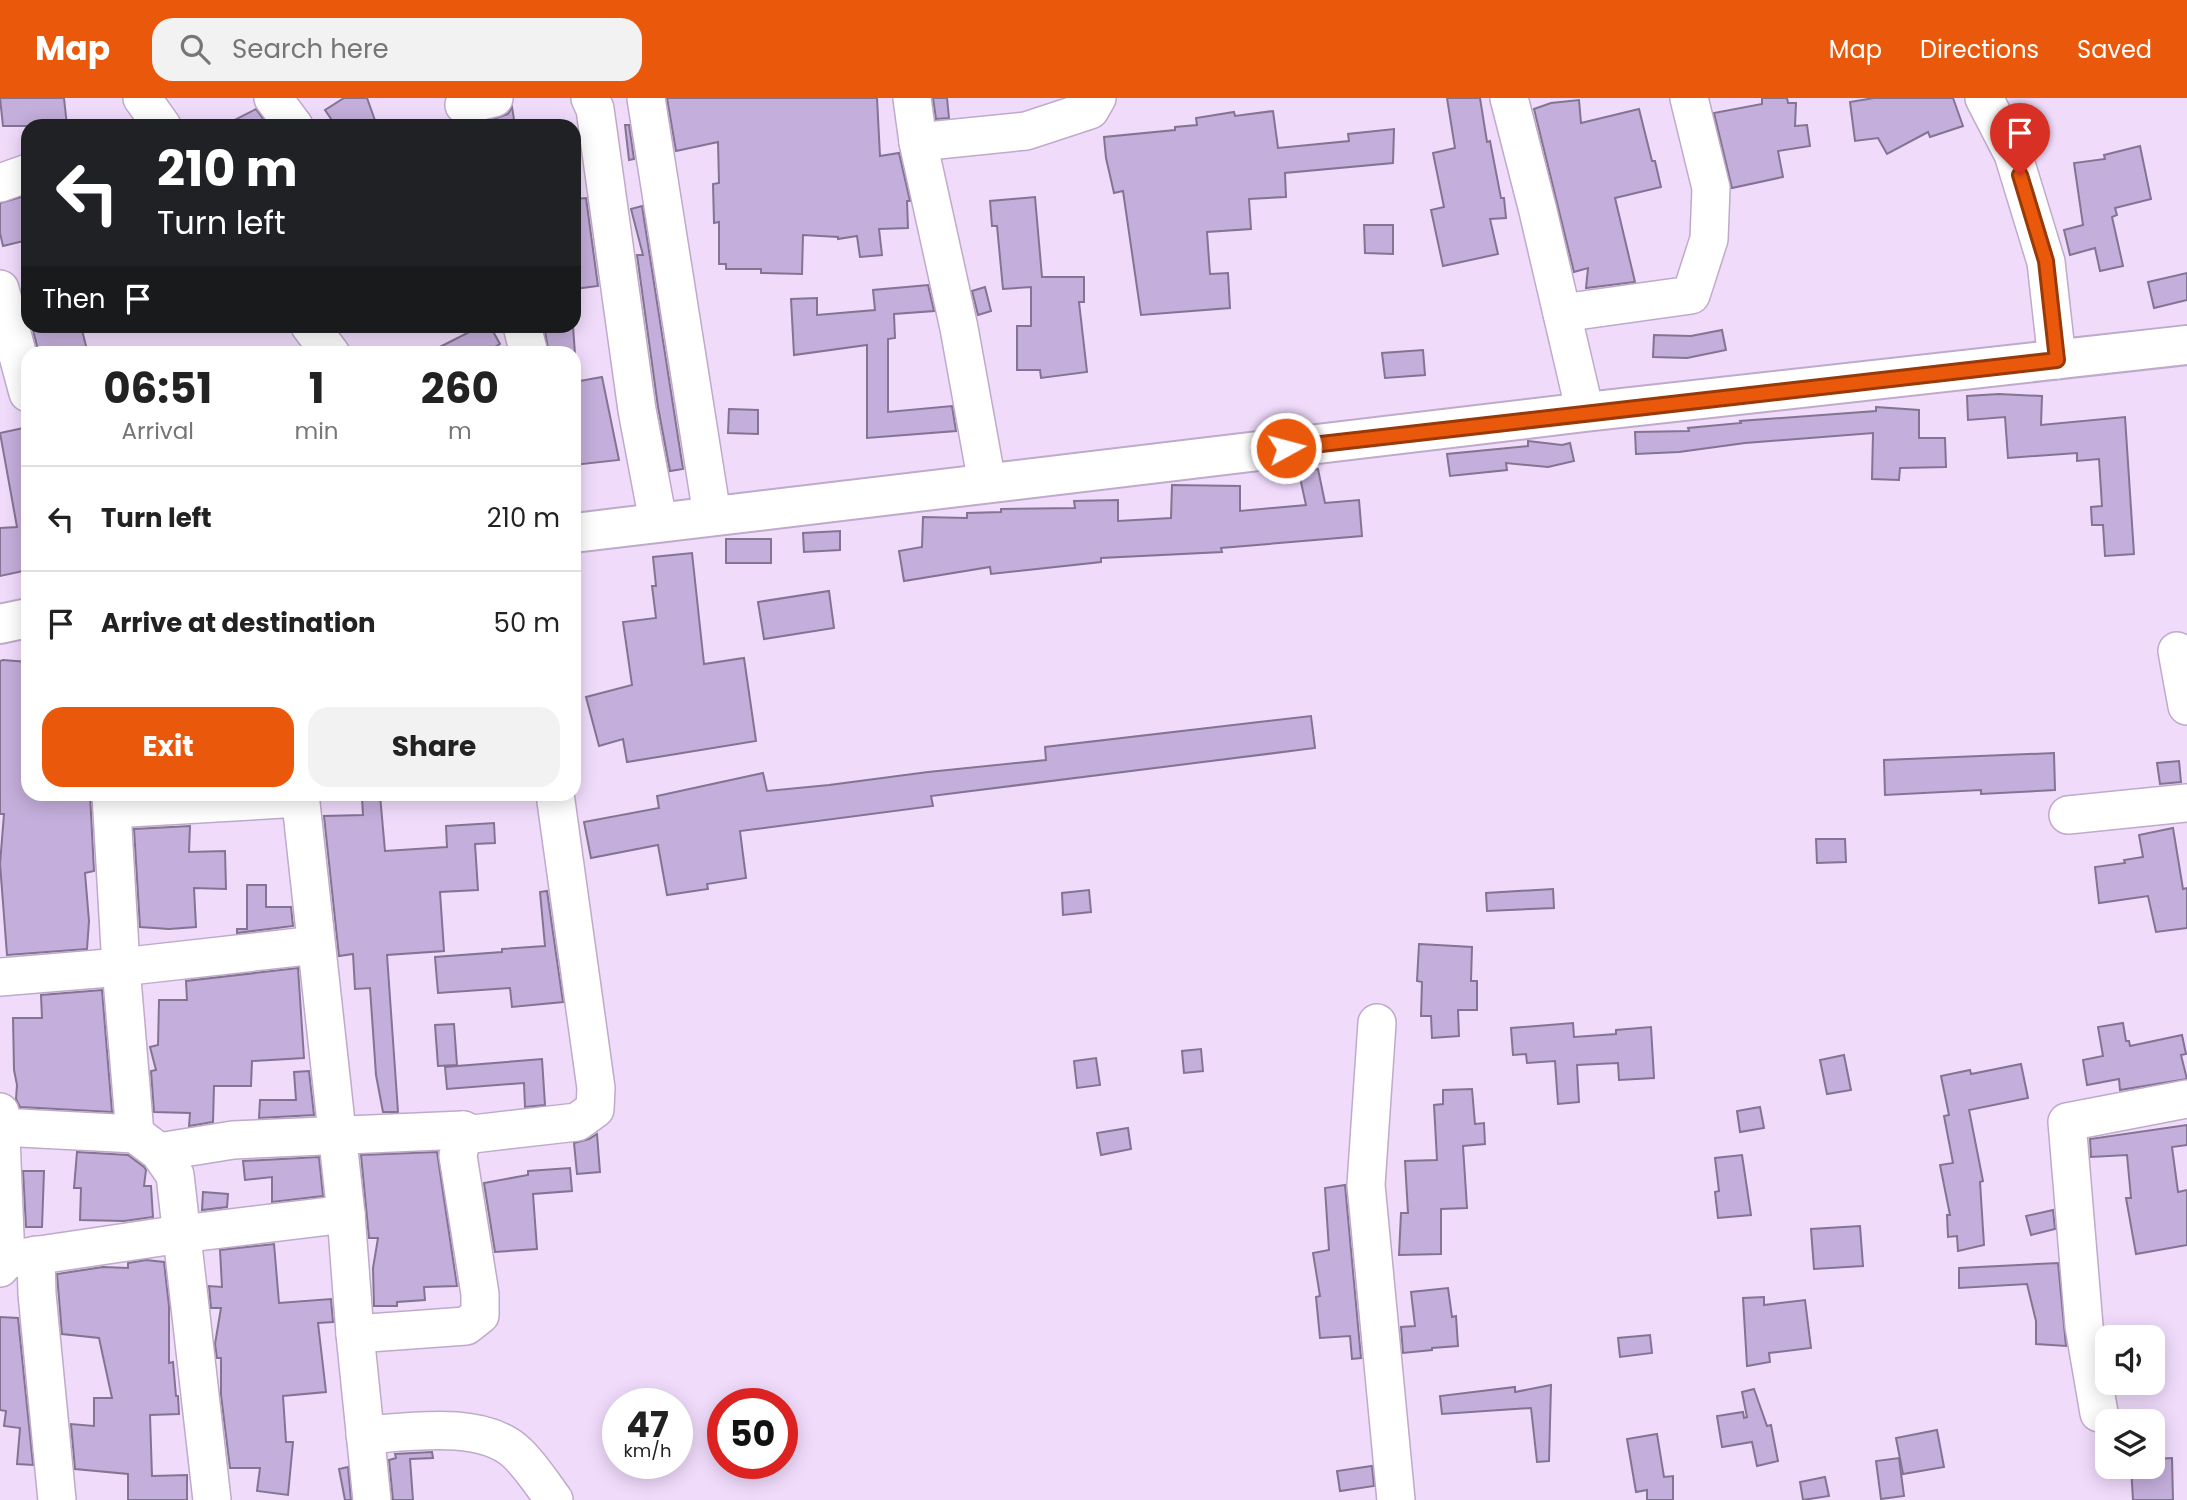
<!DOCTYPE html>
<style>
body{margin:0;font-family:Poppins,sans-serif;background:#f2f2f2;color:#222;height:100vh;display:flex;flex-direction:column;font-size:26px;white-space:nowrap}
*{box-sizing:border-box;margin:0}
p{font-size:23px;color:#767676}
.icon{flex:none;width:38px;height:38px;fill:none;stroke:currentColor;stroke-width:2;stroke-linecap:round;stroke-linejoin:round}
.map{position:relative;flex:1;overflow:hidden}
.panel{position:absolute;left:21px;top:248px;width:560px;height:455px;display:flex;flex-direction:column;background:#fff;border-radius:21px;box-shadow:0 4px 18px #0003}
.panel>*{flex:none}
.banner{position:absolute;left:21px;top:21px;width:560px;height:214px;border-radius:21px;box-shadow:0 4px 18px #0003;background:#202124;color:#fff;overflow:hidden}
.fabs{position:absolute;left:2095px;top:1227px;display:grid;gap:14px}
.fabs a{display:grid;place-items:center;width:70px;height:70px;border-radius:14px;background:#fff;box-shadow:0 4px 18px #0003;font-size:35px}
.speed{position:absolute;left:602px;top:1290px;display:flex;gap:14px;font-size:35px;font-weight:700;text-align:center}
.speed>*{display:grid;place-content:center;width:91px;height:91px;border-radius:50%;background:#fff;box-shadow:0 4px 18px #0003;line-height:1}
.speed small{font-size:18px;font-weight:400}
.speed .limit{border:10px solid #d22;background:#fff;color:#111}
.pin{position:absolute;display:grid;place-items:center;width:60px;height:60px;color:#fff;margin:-72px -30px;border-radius:50% 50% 50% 0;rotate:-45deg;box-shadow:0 0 7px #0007}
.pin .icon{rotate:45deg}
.me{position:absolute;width:77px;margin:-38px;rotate:83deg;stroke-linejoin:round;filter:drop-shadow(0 0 5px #0008)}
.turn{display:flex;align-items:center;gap:24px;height:147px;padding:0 21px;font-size:32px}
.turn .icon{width:91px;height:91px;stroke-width:2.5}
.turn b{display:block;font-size:49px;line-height:60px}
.then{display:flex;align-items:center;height:66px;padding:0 21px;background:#0003;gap:14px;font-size:26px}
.eta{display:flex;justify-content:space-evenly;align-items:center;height:119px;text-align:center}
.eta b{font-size:42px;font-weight:700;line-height:49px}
.action{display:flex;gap:14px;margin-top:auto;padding:14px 21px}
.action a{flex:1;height:80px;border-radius:21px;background:#ea580c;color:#fff;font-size:28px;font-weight:700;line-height:80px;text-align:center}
.action a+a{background:#f2f2f2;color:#222}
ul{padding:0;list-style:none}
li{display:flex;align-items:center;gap:21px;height:105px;padding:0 21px;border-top:2px solid #e0e0e0}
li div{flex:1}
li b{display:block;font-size:26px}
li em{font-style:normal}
header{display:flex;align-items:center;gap:42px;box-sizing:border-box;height:98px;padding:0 35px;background:#ea580c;color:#fff}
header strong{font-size:33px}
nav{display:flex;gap:38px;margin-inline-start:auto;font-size:24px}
.search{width:490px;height:63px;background:#f2f2f2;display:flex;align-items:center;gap:18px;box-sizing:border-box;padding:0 24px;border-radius:21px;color:#767676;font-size:26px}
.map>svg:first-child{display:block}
.building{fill:#c4aedb;stroke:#837492;stroke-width:2}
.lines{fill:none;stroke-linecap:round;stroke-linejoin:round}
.minor-casing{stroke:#bfaac9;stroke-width:40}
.major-casing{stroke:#bfaac9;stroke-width:42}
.minor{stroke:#fff;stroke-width:37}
.major{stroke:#fff;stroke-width:38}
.route-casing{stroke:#983908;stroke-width:18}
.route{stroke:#ea580c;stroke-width:12}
</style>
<header>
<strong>Map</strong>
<div class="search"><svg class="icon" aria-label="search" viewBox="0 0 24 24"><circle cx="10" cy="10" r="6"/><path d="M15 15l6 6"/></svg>Search here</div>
<nav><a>Map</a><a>Directions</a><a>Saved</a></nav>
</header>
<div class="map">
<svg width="2187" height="1402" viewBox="0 0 2187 1402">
<rect width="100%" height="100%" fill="#f0dbfb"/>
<g class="building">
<polygon points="0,0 64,0 67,28 3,28"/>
<polygon points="344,0 367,0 377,28 336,28 325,12"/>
<polygon points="667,0 877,0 880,58 899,55 910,103 907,103 908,130 879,131 882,157 860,159 857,138 838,141 838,139 803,137 802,176 761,175 761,171 726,171 726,166 719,166 719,124 714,125 713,86 719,85 718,44 676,53"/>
<polygon points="933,0 947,0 949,20 936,21"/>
<polygon points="1447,0 1480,0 1487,44 1490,43 1501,100 1504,100 1506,120 1490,121 1498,156 1443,168 1431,112 1444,109 1433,55 1455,50"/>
<polygon points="1762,0 1787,0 1788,5 1796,5 1795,28 1807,27 1810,48 1778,53 1783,79 1732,90 1714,15 1762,6"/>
<polygon points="1874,0 1953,0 1963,28 1930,39 1928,34 1887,56 1878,40 1855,43 1850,4"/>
<polygon points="1579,2 1581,25 1639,11 1652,63 1655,63 1661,89 1615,100 1635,184 1586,190 1588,170 1574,174 1534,11 1551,5"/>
<polygon points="512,9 515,28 492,28 491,22 508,16"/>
<polygon points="256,11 268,28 223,28"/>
<polygon points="1273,13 1278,50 1349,43 1348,36 1394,31 1393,65 1285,75 1286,99 1249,101 1251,131 1207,134 1210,176 1228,175 1230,210 1141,217 1123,93 1114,95 1106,60 1104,39 1175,32 1175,29 1197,27 1196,20 1234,14 1235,18"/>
<polygon points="625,27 629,27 634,61 629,62"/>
<polygon points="2140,48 2151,101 2115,110 2117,117 2112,119 2123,168 2100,173 2095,150 2070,157 2064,132 2083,127 2074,65 2105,61 2104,57"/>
<polygon points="28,97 28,142 3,148 0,135 0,105"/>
<polygon points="1035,99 1042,179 1084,179 1084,204 1079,204 1087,274 1041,280 1040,272 1017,272 1017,228 1031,228 1031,189 1003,191 997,128 992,128 990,103"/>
<polygon points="586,100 598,188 574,191 574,101"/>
<polygon points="642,108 683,371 670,373 658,309 637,157 643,157 631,111"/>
<polygon points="1364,127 1393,127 1393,156 1365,155"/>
<polygon points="2187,175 2187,202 2154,210 2148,184"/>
<polygon points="928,187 934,213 894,216 895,240 888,241 888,314 952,308 956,333 867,340 867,247 794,257 791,201 817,200 817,217 875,212 873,192"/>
<polygon points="985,189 991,213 978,217 972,193"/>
<polygon points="32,228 81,228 88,256 39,256"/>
<polygon points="481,228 490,228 500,246 483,256 426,256"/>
<polygon points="544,228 573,228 575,256 549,256"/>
<polygon points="1722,232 1726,252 1687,260 1653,259 1654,237 1691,238"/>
<polygon points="1423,252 1425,277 1385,280 1382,255"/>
<polygon points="602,279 619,362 574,367 574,284"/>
<polygon points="1999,296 2042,298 2041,327 2125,319 2134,456 2105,458 2103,427 2092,427 2091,409 2102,408 2099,361 2077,363 2077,355 2008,360 2005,319 1968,322 1967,298"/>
<polygon points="1876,309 1919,312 1919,340 1945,340 1946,369 1900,370 1899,382 1872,381 1873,335 1745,345 1679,354 1636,356 1635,334 1689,333 1688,330 1741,325 1740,323 1876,313"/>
<polygon points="729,311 758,312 758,336 728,335"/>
<polygon points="28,329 28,472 0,478 0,430 17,429 0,335"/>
<polygon points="1528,343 1562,347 1570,345 1574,363 1548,369 1506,365 1507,372 1450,378 1447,356 1528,348"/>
<polygon points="1318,371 1325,405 1359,402 1362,438 1221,450 1222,454 1101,460 1101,464 991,476 990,469 904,483 899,453 922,449 923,419 967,420 967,415 1001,414 1001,411 1075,410 1074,403 1118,402 1118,423 1171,420 1172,387 1240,388 1240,413 1306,407 1299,375"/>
<polygon points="840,433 840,452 804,454 803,435"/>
<rect x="726" y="441" width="45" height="24"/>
<polygon points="692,455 704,566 744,560 756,643 627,664 623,641 599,648 586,599 632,587 623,524 656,520 652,488 656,488 653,459"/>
<polygon points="829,493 834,530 764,541 758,504"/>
<polygon points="3,562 28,564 28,696 90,696 94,773 85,775 89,823 87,851 7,857 0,766 4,716 0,716 0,563"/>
<polygon points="1311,618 1315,650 931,698 933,708 740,733 746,780 707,786 708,791 667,797 658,747 591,760 584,724 659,710 657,698 763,675 767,693 829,687 928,674 1046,662 1045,649"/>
<polygon points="2054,655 2055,692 1981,696 1981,692 1885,697 1884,662"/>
<polygon points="2179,663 2181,684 2160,686 2157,665"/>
<polygon points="380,697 385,753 447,749 446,728 494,725 495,745 475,746 478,792 440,794 444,853 387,857 398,1014 383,1014 376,977 370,890 355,891 353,856 339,858 324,718 363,717 362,699"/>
<polygon points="190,728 189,754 225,753 226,791 194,790 196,829 169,831 140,829 134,731"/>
<polygon points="2173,730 2183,791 2187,790 2187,830 2156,834 2148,798 2099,805 2095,769 2125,765 2124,762 2143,759 2139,737"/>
<polygon points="1816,741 1845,741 1846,764 1817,765"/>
<polygon points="247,787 266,787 266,809 291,809 293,828 237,835 237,831 247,831"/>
<polygon points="1553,791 1554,810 1487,813 1486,795"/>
<polygon points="1089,792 1091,814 1063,817 1062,795"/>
<polygon points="547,793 563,904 512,909 510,890 438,895 435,859 502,854 502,851 545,848 540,794"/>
<polygon points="1419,846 1472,849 1471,883 1477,883 1477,912 1458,912 1459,938 1432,940 1431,918 1421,918 1422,884 1417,883"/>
<polygon points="298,870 304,960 252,963 251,988 214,988 213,1024 189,1028 190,1015 154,1014 151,973 156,972 150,949 158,947 159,902 187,902 186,883"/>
<polygon points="102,892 112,1014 20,1009 16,1001 17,987 14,972 13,920 42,920 41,897"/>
<polygon points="1573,925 1574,939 1616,936 1616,932 1651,929 1654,980 1619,982 1618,965 1577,967 1579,1004 1558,1006 1555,963 1527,965 1526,956 1513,957 1511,930"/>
<polygon points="2123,925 2126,943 2129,943 2130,948 2182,937 2186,956 2181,957 2187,981 2120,992 2119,981 2087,987 2083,962 2103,958 2098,929"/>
<polygon points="454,926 457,967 438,968 435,927"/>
<polygon points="1201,951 1203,973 1184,975 1182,953"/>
<polygon points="1844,957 1851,992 1827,996 1820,962"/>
<polygon points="1096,960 1100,987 1077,990 1074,963"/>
<polygon points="542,961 545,1007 525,1009 524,985 447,991 445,969"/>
<polygon points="2021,966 2028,1000 1969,1012 1983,1083 1980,1084 1984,1147 1958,1153 1957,1138 1948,1139 1947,1117 1950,1117 1940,1067 1953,1065 1944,1018 1949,1017 1941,978 1970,972 1971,976"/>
<polygon points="309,973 314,1017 259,1020 260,1002 296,1002 294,974"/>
<polygon points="1472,991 1475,1026 1484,1025 1485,1046 1463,1048 1467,1110 1441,1111 1441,1156 1399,1157 1401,1115 1408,1115 1405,1063 1437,1062 1434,1007 1443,1006 1443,992"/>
<polygon points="1760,1009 1764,1030 1740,1034 1737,1013"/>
<polygon points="2187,1027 2187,1047 2172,1049 2178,1094 2187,1092 2187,1147 2136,1156 2126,1100 2131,1100 2127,1057 2091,1059 2090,1041"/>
<polygon points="1128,1030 1131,1051 1101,1057 1097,1035"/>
<polygon points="597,1036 600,1074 577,1076 574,1045 589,1041"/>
<polygon points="77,1054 128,1057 144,1069 146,1072 144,1088 151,1088 153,1119 124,1123 80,1122 81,1090 74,1090"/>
<polygon points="437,1054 457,1188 424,1189 425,1202 397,1204 397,1208 374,1208 373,1170 378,1140 369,1140 361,1057"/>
<polygon points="1742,1057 1751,1117 1718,1120 1715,1094 1719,1093 1715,1060"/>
<polygon points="319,1059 323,1098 272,1104 272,1079 245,1082 243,1063"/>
<polygon points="570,1070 572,1093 533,1096 537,1151 495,1154 484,1085 528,1077 528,1073"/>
<polygon points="23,1073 44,1073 42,1129 26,1129"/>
<polygon points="1345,1087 1361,1260 1352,1261 1350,1238 1320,1240 1316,1199 1320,1198 1313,1155 1329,1152 1325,1090"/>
<polygon points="203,1094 228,1096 227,1109 202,1112"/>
<polygon points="2053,1112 2055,1131 2031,1137 2026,1118"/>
<polygon points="1860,1128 1863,1168 1814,1171 1811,1131"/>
<polygon points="274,1146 279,1205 331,1201 333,1224 318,1225 326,1294 283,1298 286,1344 293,1344 288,1397 257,1393 260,1370 230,1370 221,1297 221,1260 217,1260 215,1246 221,1210 211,1210 209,1188 222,1189 220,1152"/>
<polygon points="146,1162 164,1164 169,1208 169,1265 173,1264 176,1298 178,1298 179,1316 150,1317 152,1378 187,1377 187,1402 128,1402 128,1376 75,1371 71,1326 94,1328 94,1300 112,1300 99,1240 62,1236 57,1176 103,1169 128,1170 128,1165"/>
<polygon points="2058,1165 2066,1248 2036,1246 2036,1223 2027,1186 1959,1190 1959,1170"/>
<polygon points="1448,1190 1452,1219 1456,1218 1458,1248 1432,1250 1432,1252 1403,1255 1401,1229 1415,1228 1411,1194"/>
<polygon points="1764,1199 1764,1207 1805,1202 1811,1250 1769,1255 1770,1264 1747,1268 1743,1200"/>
<polygon points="0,1219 18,1220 33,1367 17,1366 20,1330 4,1328 6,1313 0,1312"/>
<polygon points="1650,1237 1652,1255 1620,1259 1618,1240"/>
<polygon points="1551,1287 1549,1363 1537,1364 1531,1310 1442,1316 1440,1298 1515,1289 1515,1294"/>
<polygon points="1754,1291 1767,1328 1771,1327 1778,1363 1757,1368 1752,1344 1722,1349 1717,1318 1743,1314 1744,1320 1747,1319 1742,1294"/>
<polygon points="1937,1332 1944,1369 1903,1376 1896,1340"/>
<polygon points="1657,1336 1664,1379 1673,1378 1673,1402 1647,1402 1647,1392 1636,1394 1627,1341"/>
<polygon points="432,1354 433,1360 410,1361 413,1402 393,1402 389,1362 396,1360 395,1356"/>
<polygon points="1899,1360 1904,1398 1881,1401 1876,1363"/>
<polygon points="2172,1360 2173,1402 2133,1402 2131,1368 2152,1368 2152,1361"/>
<polygon points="1372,1368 1374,1388 1340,1393 1337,1373"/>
<polygon points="348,1369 351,1402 345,1402 339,1371"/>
<polygon points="1825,1379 1829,1398 1803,1402 1800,1384"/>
</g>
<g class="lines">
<defs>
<g id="minor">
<polyline points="142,0 162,28"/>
<polyline points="273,0 294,28"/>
<polyline points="590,0 595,11 637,312 658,423"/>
<polyline points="646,0 712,417"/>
<polyline points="912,0 918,44"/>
<polyline points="1509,0 1538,113 1585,314"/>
<polyline points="1984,0 2013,56 2046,164 2057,262"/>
<polyline points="464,7 494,0"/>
<polyline points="0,85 28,75"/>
<polyline points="0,191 28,295"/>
<polyline points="1562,215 1691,197 1709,141 1711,90 1689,0"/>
<polyline points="310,228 331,256"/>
<polyline points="522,228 529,256"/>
<polyline points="987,385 959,230 918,44 1026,33 1090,12 1097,0"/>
<polyline points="2177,553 2187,608"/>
<polyline points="111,696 121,869 135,1036"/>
<polyline points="300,696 346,1116 355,1236 372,1402"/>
<polyline points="112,711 301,700"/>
<polyline points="2068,717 2187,705"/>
<polyline points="0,879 121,869 316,847"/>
<polyline points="1377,925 1366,1087 1396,1402"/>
<polyline points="0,1014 6,1162"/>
<polyline points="0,1029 135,1036 159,1054 175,1077 212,1402"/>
<polyline points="159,1054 233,1042 463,1032 473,1036 577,1024 595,1011 596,990 555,696"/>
<polyline points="36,1157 37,1196 57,1402"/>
<polyline points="0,1170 6,1162 181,1136 346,1116"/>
<polyline points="355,1236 466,1228 480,1217 480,1196 458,1058 463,1032"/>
<polyline points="2099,1315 2084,1228 2067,1024 2187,1001"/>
<path d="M365 1337C409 1334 483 1322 517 1355 531 1368 543 1387 554 1402"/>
</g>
<g id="major">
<polyline points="574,435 1585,314 2187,247"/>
<polyline points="0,526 28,520"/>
</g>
</defs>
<use href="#minor" class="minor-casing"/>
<use href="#major" class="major-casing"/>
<use href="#minor" class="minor"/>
<use href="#major" class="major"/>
</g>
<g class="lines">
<defs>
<polyline id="route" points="1286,350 2057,262 2046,163 2020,77"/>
</defs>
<use href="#route" class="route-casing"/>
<use href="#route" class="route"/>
</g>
</svg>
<div class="fabs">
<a><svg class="icon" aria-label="sound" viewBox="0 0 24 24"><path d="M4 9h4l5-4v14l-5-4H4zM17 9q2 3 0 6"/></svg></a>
<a><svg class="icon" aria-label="layers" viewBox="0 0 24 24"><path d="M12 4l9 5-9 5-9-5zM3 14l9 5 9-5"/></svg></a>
</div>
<div class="speed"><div>47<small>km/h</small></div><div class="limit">50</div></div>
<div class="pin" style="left:2020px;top:77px;background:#d93025"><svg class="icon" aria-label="arrive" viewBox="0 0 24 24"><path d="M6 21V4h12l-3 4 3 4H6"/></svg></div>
<svg class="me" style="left:1286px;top:350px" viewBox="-20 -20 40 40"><circle r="17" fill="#ea580c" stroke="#fff" stroke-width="3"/><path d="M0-11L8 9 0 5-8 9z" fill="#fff"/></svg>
<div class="banner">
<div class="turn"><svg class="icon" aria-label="left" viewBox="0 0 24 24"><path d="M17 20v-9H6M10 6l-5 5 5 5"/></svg><div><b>210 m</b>Turn left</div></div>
<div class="then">Then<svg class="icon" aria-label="arrive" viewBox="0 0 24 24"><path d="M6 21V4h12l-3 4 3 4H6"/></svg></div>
</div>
<section class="panel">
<div class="eta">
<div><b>06:51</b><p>Arrival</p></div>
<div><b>1</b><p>min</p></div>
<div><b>260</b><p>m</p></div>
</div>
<ul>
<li><svg class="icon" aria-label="left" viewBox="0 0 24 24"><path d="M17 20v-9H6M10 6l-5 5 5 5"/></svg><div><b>Turn left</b></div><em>210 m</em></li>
<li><svg class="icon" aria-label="arrive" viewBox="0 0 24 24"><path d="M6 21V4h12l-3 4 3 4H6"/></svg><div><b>Arrive at destination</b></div><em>50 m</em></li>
</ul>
<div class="action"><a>Exit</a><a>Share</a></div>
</section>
</div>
